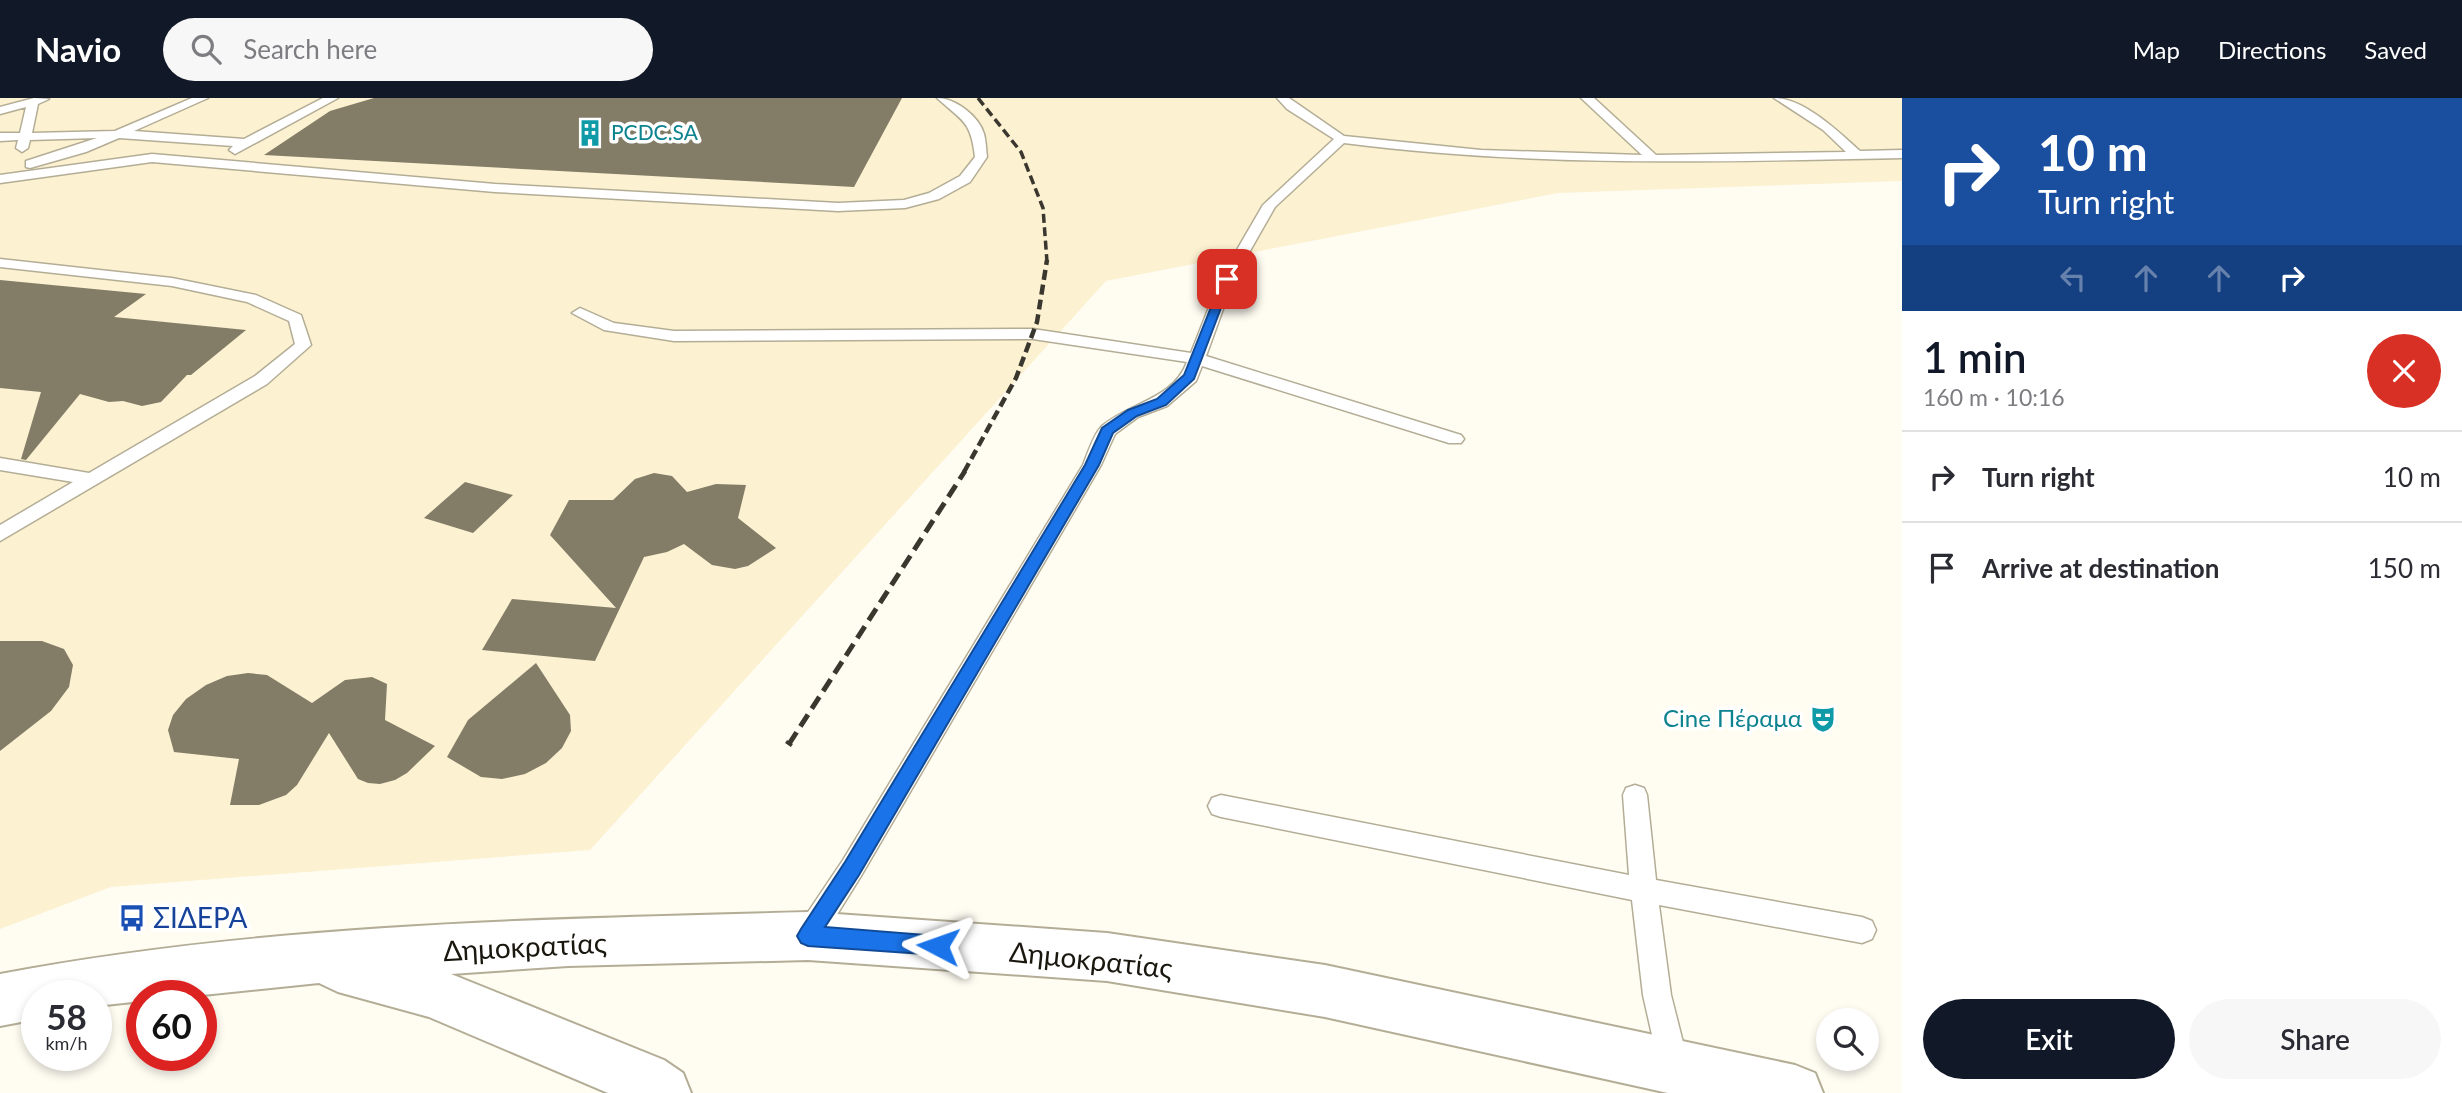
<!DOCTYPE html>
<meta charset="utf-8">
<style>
body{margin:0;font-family:Lato,sans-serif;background:#f7f7f7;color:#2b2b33;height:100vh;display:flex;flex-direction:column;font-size:26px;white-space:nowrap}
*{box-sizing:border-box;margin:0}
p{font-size:23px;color:#7c7c81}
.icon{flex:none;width:38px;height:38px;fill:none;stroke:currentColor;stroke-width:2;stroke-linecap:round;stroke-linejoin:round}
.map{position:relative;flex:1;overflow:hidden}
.side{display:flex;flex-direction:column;background:#fff;width:560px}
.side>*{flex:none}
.top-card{background:#1a4fa0;color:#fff;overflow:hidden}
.buttons{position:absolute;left:1816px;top:910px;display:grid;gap:14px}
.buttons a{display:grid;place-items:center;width:63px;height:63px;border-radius:50%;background:#fff;box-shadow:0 4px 10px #0003;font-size:35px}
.speed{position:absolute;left:21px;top:882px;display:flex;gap:14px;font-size:35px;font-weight:700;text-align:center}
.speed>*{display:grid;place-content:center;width:91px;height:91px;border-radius:50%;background:#fff;box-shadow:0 4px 10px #0003;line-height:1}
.speed small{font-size:18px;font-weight:400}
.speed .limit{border:10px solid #d22;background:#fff;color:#111}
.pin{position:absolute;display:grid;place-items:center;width:60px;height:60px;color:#fff;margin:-30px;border-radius:14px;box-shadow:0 4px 10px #0006}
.me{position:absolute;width:77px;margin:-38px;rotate:274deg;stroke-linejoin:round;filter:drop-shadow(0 0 5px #0008)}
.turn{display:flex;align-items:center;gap:24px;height:147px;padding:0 21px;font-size:32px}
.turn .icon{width:91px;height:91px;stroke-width:2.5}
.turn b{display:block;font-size:49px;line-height:60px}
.lanes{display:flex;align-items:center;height:66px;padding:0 21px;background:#0003;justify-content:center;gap:35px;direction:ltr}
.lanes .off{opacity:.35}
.round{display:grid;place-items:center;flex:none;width:74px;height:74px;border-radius:37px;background:#f7f7f7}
.headline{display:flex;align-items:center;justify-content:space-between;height:119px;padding:0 21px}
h1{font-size:42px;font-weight:600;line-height:52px;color:#111827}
.button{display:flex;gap:14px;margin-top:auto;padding:14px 21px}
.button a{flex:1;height:80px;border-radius:42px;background:#111827;color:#fff;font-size:28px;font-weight:600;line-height:80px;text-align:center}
.button a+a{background:#f7f7f7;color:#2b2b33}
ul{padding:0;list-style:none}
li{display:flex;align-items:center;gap:21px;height:91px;padding:0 21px;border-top:2px solid #e1e1e2}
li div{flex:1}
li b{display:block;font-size:26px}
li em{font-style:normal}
header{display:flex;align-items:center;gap:42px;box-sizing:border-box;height:98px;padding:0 35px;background:#111827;color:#fff}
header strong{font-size:33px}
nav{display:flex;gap:38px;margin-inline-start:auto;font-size:24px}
.search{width:490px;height:63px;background:#f7f7f7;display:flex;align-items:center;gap:18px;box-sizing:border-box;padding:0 24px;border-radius:38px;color:#7c7c81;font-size:26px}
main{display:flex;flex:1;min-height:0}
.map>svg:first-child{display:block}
.built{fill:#fcf1d1}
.building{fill:#837c67}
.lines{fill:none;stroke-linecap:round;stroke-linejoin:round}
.service-casing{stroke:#b4ad96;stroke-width:3}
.primary-casing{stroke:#b4ad96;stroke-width:4}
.service{fill:#fff;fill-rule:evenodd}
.primary{fill:#fff;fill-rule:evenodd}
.rail-far3{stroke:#3a372f;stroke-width:3.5;stroke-dasharray:9 4.5;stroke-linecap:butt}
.rail-far2{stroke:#3a372f;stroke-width:4.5;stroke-dasharray:10 5;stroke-linecap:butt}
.rail-far1{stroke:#3a372f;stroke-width:5;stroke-dasharray:14 7;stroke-linecap:butt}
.rail{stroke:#3a372f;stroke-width:7;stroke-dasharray:18 9;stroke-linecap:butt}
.route{fill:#1a73e8;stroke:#114b97;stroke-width:2}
.labels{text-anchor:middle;stroke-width:7;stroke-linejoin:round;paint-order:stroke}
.far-culture-label{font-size:21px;fill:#0d838f;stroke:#fff;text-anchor:start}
.culture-label{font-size:24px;fill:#0d838f;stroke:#fff;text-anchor:end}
.near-transit-label{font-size:28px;fill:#164399;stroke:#fff;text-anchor:start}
.near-street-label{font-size:28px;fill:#1a170f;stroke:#fff}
</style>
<header>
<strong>Navio</strong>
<div class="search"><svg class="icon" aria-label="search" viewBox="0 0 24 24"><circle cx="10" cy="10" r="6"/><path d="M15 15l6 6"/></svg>Search here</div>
<nav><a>Map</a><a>Directions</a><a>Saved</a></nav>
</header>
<main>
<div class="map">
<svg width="1902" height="995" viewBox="0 0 1902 995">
<rect width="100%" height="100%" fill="#fffcf2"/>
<polygon class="built" points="0,0 1902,0 1902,83 1558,95 1106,183 590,752 111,789 0,831"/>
<g class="building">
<polygon points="374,0 902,0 854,89 264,57 330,13"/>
<polygon points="0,182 146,196 114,219 246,232 191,277 187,277 161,304 142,308 123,303 109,304 80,296 26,362 21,361 41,294 0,290"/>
<polygon points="654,375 672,378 687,394 716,386 746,387 738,420 776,450 748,468 735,471 712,467 684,446 667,454 644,459 595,563 482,552 512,501 616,510 550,437 569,402 613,402 635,381"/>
<polygon points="465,384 513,397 473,435 424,420"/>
<polygon points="0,543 42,543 64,551 73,567 69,589 51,613 0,653"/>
<polygon points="536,565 570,617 571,633 562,650 546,665 525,676 502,681 481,679 447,659 468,622"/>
<polygon points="248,575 267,577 312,605 345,582 372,579 387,586 385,622 435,648 407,675 395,682 380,686 368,685 358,681 329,635 297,687 286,697 259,707 230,707 239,661 174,654 168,632 173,617 186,601 206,587 227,578"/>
</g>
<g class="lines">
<defs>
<g id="service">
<polygon points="34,0 49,1 38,6 32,35 115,33 192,0 208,0 134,33 244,41 323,0 338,0 235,56 229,52 233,48 119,40 86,54 30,70 26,69 26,63 97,40 30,42 28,50 22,54 16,50 18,42 0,43 0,35 20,35 26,9 0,16 0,9"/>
<path d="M937 0C955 0 979 18 984 36 986 43 986 52 987 59L970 84 939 101 905 110 838 113 495 94 152 64 0 85V77L152 56 495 86 838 105 904 102 929 95 960 78 975 59C971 22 962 23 937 0Z"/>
<path d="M1277 0H1289L1344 38 1481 52 1642 57 1581 0H1594L1656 57 1846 54 1823 32 1774 0C1804 0 1839 34 1860 53L1902 52V60C1715 64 1530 69 1344 45L1275 109 1234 181 1206 258 1461 337 1464 341 1461 345H1449L1202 268 1196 283 1167 308 1138 319 1115 336 1101 367 861 778 818 847 808 851 798 847 794 838 798 829 843 762 1083 367C1088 355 1093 337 1102 328 1130 304 1173 302 1187 264L1033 241 674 243 604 232 572 215 580 210 614 225 674 233 1033 231 1191 255 1220 181 1263 107 1334 41 1287 11Z"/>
<polygon points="0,161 172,180 256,197 301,217 311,247 267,286 0,443 0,427 73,384 0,372 0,360 89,375 255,278 295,246 289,223 247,204 172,188 0,169"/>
<polygon points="1635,687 1644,690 1647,697 1656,782 1862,819 1872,823 1876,832 1872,841 1862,845 1659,807 1671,897 1689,968 1685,979 1674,983 1663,979 1659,968 1643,897 1632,802 1221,719 1212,716 1208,708 1212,700 1221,697 1629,777 1623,697 1626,690"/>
</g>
<path id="primary" d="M808 814 1107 835 1325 867 1795 967 1815 975 1823 995H1668L1325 919 1107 883 808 862 568 868 451 876 664 962 683 975 691 995H608L429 919 338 894 319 885 193 898H142V903L96 908V898H37V921L0 928V876C265 826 539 821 808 814Z"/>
</defs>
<use href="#service" class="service-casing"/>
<use href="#primary" class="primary-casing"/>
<use href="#service" class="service"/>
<use href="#primary" class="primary"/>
<polyline class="rail-far3" points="978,0 1021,54 1043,110 1047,164"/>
<polyline class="rail-far2" points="964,374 1016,280 1037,224 1047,162"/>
<polyline class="rail-far1" points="789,646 965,373"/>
<polyline class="rail" points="788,647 790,644"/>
</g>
<polygon class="route" points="1223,179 1232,181 1194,281 1166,307 1137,318 1113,335 1099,367 859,777 825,829 938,838 946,840 949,848 946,855 938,857 808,848 801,845 797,838 801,831 845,764 1085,367 1102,330 1128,312 1157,301 1184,277"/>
<defs>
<symbol id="building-bare" viewBox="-9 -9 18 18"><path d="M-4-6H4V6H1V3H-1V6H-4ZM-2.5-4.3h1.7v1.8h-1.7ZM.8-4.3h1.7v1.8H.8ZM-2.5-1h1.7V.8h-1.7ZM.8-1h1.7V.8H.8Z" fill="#0f9aa8" stroke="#fff" stroke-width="2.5" paint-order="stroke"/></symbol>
<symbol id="theatre-bare" viewBox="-9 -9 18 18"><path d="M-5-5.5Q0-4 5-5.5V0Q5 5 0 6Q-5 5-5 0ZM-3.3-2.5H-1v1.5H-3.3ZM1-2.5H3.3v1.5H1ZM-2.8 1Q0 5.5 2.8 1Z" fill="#0f9aa8" stroke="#fff" stroke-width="2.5" paint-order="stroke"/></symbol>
<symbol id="bus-bare" viewBox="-9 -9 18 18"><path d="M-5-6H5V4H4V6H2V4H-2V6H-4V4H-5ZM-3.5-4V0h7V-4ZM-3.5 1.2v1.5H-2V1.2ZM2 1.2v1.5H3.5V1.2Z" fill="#1a4fb4" stroke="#fff" stroke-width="2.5" paint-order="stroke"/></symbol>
</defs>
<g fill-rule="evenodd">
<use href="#building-bare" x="571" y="16" width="38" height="38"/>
<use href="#theatre-bare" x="1804" y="602" width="38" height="38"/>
<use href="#bus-bare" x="113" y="801" width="38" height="38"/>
</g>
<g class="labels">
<g class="far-culture-label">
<text x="611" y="42">PCDC.SA</text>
</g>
<g class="culture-label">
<text x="1802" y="629">Cine Πέραμα</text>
</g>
<g class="near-transit-label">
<text x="153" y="830">ΣΙΔΕΡΑ</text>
</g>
<g class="near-street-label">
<text transform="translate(525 849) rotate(-3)" y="10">Δημοκρατίας</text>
<text transform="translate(1091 862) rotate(6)" y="10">Δημοκρατίας</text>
</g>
</g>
</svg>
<div class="buttons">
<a><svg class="icon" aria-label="search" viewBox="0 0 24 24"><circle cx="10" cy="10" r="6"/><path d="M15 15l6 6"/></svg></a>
</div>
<div class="speed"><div>58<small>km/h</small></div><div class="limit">60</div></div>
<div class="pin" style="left:1227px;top:181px;background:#d93025"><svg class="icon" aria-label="arrive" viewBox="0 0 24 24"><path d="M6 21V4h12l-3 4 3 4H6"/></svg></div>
<svg class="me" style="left:938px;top:848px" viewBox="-20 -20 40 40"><path d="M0-17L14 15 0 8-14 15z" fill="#1a73e8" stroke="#fff" stroke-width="4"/></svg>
</div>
<section class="side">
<div class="top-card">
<div class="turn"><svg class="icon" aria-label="right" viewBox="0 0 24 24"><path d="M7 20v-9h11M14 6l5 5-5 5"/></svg><div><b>10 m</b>Turn right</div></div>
<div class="lanes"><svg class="icon off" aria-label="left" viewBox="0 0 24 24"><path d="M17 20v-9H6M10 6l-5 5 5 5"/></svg><svg class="icon off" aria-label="ahead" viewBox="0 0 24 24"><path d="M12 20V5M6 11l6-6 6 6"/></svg><svg class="icon off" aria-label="ahead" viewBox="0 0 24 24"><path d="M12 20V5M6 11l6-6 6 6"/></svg><svg class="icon" aria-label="right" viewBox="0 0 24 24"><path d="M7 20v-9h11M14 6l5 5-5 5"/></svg></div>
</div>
<div class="headline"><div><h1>1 min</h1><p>160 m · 10:16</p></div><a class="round" style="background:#d93025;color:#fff"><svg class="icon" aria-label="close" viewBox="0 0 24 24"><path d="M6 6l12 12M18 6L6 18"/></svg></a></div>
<ul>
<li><svg class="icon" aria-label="right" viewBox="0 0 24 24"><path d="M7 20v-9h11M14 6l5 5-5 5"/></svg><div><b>Turn right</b></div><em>10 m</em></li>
<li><svg class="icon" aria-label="arrive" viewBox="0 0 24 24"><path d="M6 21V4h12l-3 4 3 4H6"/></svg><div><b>Arrive at destination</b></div><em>150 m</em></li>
</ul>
<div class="button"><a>Exit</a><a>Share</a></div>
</section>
</main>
